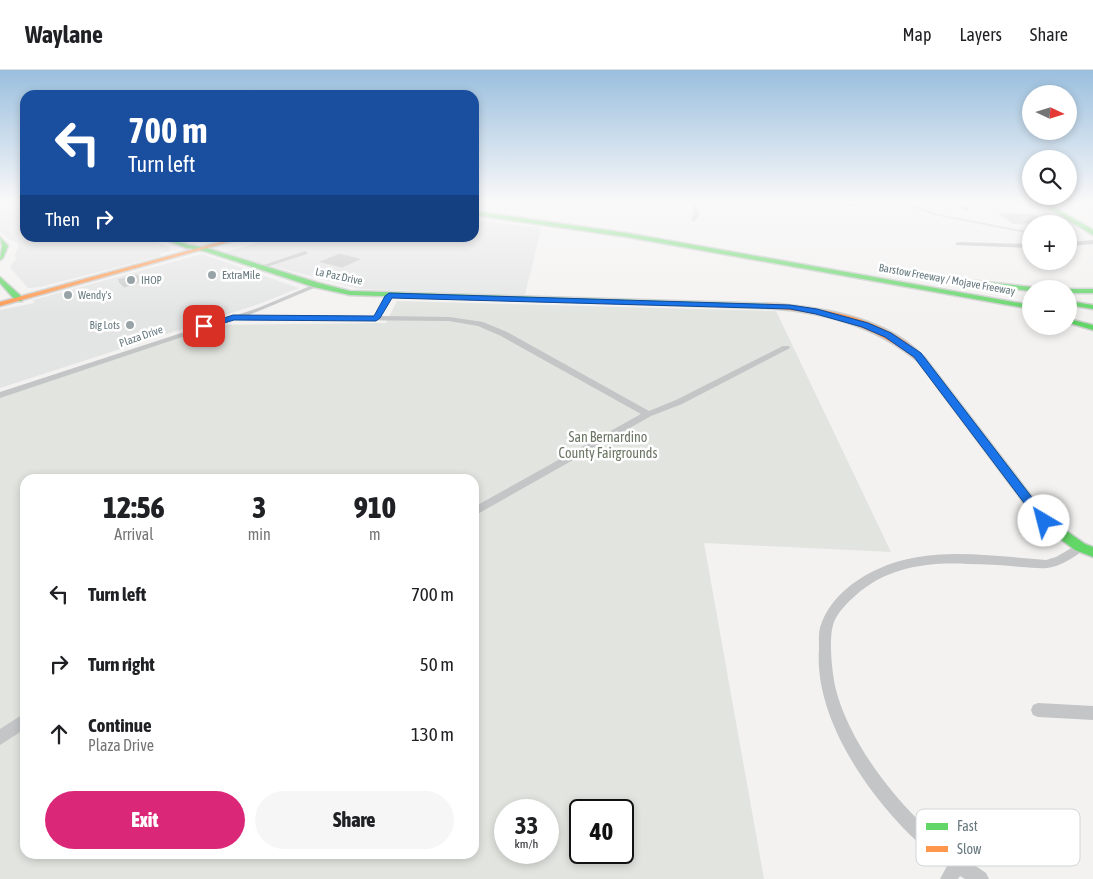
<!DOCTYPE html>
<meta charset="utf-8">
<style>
body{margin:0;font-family:"Asap Condensed",sans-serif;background:#f6f6f6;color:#202124;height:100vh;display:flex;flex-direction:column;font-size:19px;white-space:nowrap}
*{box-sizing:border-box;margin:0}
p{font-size:16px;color:#757577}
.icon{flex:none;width:28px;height:28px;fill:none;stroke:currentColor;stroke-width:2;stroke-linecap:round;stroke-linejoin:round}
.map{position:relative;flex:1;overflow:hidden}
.details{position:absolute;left:20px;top:404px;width:459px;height:385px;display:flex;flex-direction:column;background:#fff;border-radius:15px;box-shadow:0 2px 8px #0003}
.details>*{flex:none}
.guide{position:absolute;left:20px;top:20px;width:459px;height:152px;border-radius:15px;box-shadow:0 2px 8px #0003;background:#1a4fa0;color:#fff;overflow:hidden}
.needle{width:32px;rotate:94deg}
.tools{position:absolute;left:1022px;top:15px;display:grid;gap:10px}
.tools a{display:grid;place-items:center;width:55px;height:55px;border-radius:50%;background:#fff;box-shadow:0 2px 8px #0003;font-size:25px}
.speed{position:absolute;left:494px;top:729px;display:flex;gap:10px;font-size:25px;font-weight:700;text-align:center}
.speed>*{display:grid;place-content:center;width:65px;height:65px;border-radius:50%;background:#fff;box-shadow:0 2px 8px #0003;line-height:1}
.speed small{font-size:12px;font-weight:400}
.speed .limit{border:2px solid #111;border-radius:8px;background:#fff;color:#111}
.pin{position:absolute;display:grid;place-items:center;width:42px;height:42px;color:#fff;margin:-21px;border-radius:10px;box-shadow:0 2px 8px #0006}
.me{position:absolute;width:55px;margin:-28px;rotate:323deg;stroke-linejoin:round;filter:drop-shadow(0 0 4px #0008)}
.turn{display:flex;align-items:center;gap:18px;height:105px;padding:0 25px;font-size:22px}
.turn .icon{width:65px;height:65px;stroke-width:2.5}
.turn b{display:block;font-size:35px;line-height:42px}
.then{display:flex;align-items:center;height:48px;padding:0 25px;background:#0003;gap:10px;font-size:19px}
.eta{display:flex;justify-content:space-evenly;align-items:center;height:85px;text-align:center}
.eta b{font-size:30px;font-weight:800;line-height:35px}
.cta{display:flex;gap:10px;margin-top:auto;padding:10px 25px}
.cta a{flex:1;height:58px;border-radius:30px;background:#db2777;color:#fff;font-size:20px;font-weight:800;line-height:58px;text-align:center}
.cta a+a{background:#f6f6f6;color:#202124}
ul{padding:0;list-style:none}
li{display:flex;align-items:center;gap:15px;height:70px;padding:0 25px}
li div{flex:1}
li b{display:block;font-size:19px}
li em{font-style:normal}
header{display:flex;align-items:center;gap:30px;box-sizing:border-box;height:70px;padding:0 25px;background:#fff;border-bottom:1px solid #e0e0e0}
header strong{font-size:24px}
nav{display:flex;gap:28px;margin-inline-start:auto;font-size:18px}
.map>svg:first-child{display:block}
.built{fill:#e3e4e4}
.green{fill:#e2e4df;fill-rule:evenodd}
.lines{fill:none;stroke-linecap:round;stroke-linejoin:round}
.stream{stroke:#c5cfcf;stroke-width:2}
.building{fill:#c9caca;stroke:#e2e2e1}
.fast-casing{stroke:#cdcece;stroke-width:3}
.slow-casing{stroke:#cdcece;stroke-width:3}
.street{fill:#c3c5c6;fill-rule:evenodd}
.fast{fill:#63d668;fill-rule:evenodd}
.slow{fill:#ff974d;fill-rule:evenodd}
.route{fill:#1a73e8;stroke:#114b97}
.poi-dot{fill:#97a3a6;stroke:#fff;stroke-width:2}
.labels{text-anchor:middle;stroke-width:5;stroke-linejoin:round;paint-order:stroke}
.far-poi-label{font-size:11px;fill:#66787e;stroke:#fff;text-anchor:start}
.far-street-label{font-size:11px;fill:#66787e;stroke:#fff}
.park-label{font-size:14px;fill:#6b7664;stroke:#fff}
.key{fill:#fff;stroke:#d1d6d8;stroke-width:1}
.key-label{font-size:14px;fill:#66787e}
</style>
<header>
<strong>Waylane</strong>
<nav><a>Map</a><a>Layers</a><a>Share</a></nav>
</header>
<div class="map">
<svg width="1093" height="809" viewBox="0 0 1093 809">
<rect width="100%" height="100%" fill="#f3f2f1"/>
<g class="built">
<polygon points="0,132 25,132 25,168 147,168 171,178 170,181 159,184 161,186 40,217 28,218 10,197 17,188 14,186 18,178 18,173 7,168 0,161"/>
<polygon points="474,150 541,158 525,225 360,219 223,183 272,168 474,168"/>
<polygon points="202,184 299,218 262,233 0,318 0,240 34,233 33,230"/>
</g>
<path class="green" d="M397 231 776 241 891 482 704 473 764 809H0V327L218 255 386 253ZM25 409H474V784H25ZM505 740H548V782H505ZM580 740H622V782H580Z"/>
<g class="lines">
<polyline class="stream" points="899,132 938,145 1031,163"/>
</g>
<g class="building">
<polygon points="998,143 1033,144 1049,154 1013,154"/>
<polygon points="340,183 362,189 342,198 318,192"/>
<polygon points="137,204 146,211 124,218 117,211 119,211 117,209"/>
</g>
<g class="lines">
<defs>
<g id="fast">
<polygon points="1039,132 1046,132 1093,160 1093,165"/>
<polygon points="474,141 627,163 1031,235 1031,239 627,167 474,145"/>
<polygon points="0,167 8,176 3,188 0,190 2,176"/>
<polygon points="161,168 169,168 189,175 207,178 319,213 350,221 768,234 772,236 768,238 350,225 314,217 204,181 186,178"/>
<polygon points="0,207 22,227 22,231 16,231 0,213"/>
<polygon points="940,207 1031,217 1035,219 1031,219 1031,221 943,211 940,211"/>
<rect x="1069" y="219" width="24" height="4"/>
<polygon points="1069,231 1093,235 1093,239 1069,235"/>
<polygon points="1069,249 1093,255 1093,260 1069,253"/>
<polygon points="921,286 924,287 1048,448 1085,474 1093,477 1093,487 1075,480 1040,454 918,291 917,289"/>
</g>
<g id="slow">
<polygon points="235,168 243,168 0,236 0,232"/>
<path d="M765 234C775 233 786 235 796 236 840 241 895 254 925 289L921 292 918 291C874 255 824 242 768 238L764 236Z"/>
</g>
</defs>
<use href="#fast" class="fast-casing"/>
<use href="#slow" class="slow-casing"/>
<g class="street">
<polygon points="588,132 620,132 617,134 591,134"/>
<polygon points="691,132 695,132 700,144 694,152 691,150 694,144"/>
<polygon points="846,132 851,132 856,136 851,137"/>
<polygon points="954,132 959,132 970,140 965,141"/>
<polygon points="1093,170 1093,174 1069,176 1069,172"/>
<polygon points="958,172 1031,174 1031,178 956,175 955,174"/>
<polygon points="305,181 308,183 307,184 263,198 258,197"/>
<polygon points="317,213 320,215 319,216 249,245 374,246 387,225 389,224 392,226 381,246 449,247 483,252 507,262 649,341 676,330 783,276 789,276 790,278 682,334 651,346 474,446 474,437 641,344 501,266 478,256 449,251 236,249 0,328 0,322 258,238"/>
<path d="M1080 473 1084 474 1086 477 1084 480C1072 488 1062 496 1047 498 1039 499 1029 497 1021 497 1003 495 986 494 968 494 927 492 887 497 855 526 847 533 838 542 834 552 828 567 832 604 836 620 850 674 897 734 940 770 954 782 971 792 986 803L989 809H965L960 806 958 809H940L947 796C886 753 813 657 819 579 819 570 818 560 822 552 831 528 855 509 878 499 929 475 991 486 1046 490L1056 487Z"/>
<polygon points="1038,633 1093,636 1093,650 1038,647 1033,645 1031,640 1033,635"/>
<polygon points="25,643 25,659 0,675 0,659"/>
</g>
<use href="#fast" class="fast"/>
<use href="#slow" class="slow"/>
</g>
<linearGradient id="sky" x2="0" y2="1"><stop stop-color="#9abfde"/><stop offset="0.54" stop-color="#faf9f9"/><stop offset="1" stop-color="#faf9f9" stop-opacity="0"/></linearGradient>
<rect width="1093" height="245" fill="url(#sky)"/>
<polygon class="route" points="389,223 790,235 817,239 868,253 891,263 921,283 1050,451 1044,456 1040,454 914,287 885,267 862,257 816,244 790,239 392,228 380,248 376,251 234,250 204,259 200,256 233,245 374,246 385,226"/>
<g class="poi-dot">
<circle cx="212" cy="205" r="5"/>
<circle cx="131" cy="210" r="5"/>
<circle cx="68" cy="225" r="5"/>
<circle cx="130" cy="255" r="5"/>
</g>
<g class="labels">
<g class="far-poi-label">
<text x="222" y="209">ExtraMile</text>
<text x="141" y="214">IHOP</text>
<text x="78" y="229">Wendy's</text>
<text x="120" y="259" text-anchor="end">Big Lots</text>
</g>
<g class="far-street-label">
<text transform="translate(339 206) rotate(12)" y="4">La Paz Drive</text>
<text transform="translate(947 209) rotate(10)" y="4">Barstow Freeway / Mojave Freeway</text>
<text transform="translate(141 266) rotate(-19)" y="4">Plaza Drive</text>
</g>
<g class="park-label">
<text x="608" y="372">San Bernardino<tspan x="608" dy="16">County Fairgrounds</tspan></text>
</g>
</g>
<rect x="916" y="739" width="164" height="57" rx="8" class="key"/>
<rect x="926" y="753" width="22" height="7" fill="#63d668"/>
<rect x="926" y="776" width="22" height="6" fill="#ff974d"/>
<g class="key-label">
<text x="957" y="761">Fast</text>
<text x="957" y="784">Slow</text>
</g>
</svg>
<div class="tools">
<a><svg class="needle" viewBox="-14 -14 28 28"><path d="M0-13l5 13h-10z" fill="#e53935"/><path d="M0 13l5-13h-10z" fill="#757577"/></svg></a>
<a><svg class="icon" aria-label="search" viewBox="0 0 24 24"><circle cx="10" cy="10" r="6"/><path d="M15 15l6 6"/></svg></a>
<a>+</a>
<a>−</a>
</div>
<div class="speed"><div>33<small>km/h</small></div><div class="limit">40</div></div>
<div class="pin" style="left:204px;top:256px;background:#d93025"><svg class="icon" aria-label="arrive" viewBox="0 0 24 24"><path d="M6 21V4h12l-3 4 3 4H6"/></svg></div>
<svg class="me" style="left:1044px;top:451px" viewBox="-20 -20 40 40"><circle r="19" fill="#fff"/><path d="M0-13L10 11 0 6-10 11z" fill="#1a73e8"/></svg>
<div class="guide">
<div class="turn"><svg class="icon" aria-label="left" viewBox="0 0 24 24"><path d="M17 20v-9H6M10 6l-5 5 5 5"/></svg><div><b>700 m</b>Turn left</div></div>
<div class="then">Then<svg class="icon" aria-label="right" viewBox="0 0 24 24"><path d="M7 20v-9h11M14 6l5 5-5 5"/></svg></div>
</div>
<section class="details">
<div class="eta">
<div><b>12:56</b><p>Arrival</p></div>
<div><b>3</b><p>min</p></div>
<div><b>910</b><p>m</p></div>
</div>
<ul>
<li><svg class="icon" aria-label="left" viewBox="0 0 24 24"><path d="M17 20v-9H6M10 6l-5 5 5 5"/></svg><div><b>Turn left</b></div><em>700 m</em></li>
<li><svg class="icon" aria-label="right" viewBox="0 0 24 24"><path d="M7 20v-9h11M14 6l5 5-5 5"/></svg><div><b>Turn right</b></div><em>50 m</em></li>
<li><svg class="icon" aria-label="ahead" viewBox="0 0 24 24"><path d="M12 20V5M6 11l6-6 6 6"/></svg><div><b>Continue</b><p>Plaza Drive</p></div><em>130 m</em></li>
</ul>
<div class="cta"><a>Exit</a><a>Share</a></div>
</section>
</div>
